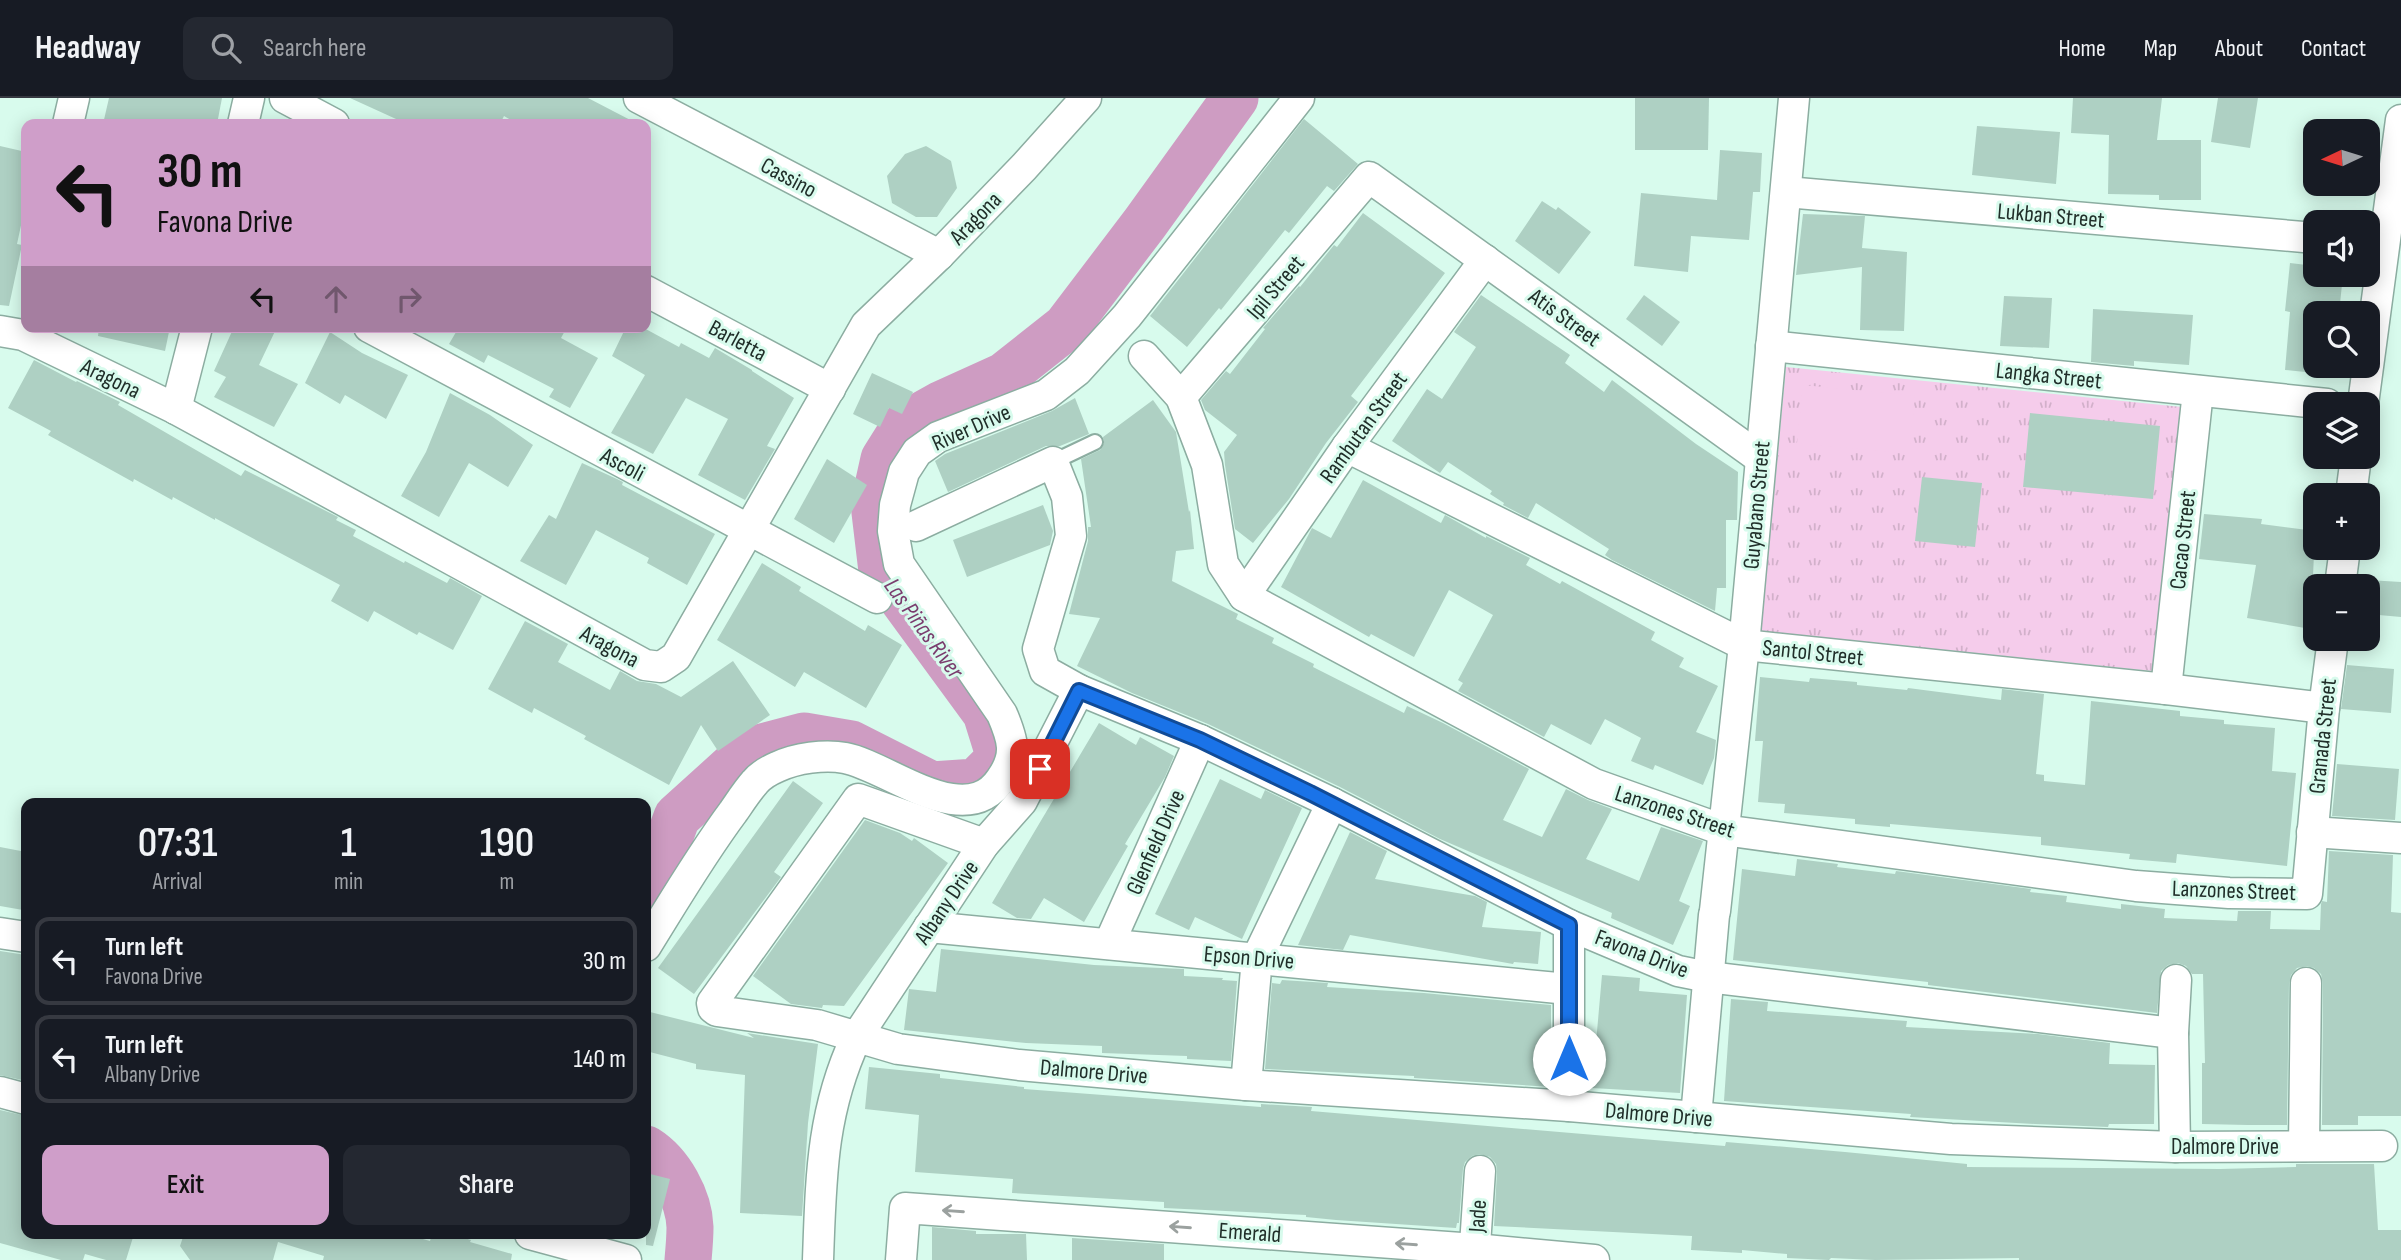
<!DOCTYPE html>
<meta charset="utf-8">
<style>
body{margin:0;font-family:"Sofia Sans Condensed",sans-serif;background:#242831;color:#f1f3f6;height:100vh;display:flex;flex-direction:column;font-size:26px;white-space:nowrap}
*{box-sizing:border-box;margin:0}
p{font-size:23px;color:#9ea1a6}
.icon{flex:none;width:38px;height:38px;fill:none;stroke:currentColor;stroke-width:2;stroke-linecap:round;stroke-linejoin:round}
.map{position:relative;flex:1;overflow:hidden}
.details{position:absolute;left:21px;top:700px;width:630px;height:441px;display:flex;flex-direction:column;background:#171b24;border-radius:14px;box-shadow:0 4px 18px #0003}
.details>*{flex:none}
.banner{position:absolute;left:21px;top:21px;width:630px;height:214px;border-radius:14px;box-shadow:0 4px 18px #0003;background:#cf9ec9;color:#111;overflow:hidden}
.needle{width:46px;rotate:266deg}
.controls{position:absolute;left:2303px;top:21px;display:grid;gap:14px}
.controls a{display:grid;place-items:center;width:77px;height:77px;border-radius:14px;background:#171b24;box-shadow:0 4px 18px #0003;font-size:35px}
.pin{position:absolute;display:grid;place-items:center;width:60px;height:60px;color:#fff;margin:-30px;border-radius:14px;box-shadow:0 4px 10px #0006}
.me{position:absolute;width:77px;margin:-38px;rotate:0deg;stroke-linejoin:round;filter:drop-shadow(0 0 5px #0008)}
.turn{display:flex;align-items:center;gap:24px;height:147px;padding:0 21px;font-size:32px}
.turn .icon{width:91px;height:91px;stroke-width:2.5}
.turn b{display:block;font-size:49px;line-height:60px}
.lanes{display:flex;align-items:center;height:66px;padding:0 21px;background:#0003;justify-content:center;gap:35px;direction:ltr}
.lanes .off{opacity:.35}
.eta{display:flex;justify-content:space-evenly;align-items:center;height:119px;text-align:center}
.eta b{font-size:42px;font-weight:600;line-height:49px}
.action{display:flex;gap:14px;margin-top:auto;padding:14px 21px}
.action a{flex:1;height:80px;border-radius:14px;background:#cf9ec9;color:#111;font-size:28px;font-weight:600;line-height:80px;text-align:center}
.action a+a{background:#242831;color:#f1f3f6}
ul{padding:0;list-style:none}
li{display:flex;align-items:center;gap:21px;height:88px;margin:0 14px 10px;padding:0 7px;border:4px solid #363941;border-radius:14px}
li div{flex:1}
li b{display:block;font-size:26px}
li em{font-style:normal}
header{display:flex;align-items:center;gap:42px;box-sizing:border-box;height:98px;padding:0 35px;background:#171b24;border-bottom:2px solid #363941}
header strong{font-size:33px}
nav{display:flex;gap:38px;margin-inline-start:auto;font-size:24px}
.search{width:490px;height:63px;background:#242831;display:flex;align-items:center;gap:18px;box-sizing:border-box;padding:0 24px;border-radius:14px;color:#9ea1a6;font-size:26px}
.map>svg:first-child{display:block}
.grass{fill:url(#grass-tufts)}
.garden{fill:#f5cceb}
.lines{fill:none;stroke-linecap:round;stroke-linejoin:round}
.river{stroke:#ce9cc2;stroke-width:47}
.building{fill:#aed0c3}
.lane-casing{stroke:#8cada1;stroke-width:18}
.street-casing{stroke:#8cada1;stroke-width:33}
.lane{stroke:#fff;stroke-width:14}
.street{stroke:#fff;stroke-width:30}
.oneway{stroke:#9ba19f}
.route-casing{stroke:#114b97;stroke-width:18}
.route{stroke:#1a73e8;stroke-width:12}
.labels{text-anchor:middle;stroke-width:6;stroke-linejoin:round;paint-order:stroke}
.street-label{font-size:23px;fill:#202e29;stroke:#d8fbed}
.water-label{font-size:24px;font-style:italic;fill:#7a3c6e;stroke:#d8fbed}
</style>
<header>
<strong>Headway</strong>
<div class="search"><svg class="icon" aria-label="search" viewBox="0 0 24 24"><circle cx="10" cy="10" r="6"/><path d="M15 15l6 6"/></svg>Search here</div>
<nav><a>Home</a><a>Map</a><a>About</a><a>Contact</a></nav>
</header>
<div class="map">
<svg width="2401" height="1162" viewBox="0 0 2401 1162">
<defs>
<pattern id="grass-tufts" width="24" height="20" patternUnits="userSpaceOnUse" patternTransform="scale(1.75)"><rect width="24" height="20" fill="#f5cceb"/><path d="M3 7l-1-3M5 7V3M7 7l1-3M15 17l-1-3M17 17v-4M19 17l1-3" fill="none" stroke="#d2b0ca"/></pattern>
</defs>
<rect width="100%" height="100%" fill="#d8fbed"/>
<polygon class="grass" points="1786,269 2182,309 2152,573 1761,533"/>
<polygon class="garden" points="1803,287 1915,298 1909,356 1797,345"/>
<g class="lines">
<g class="river">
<polyline points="646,804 677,719 751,652 804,638 851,646 932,687 976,684 1000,660 986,615 882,473 874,406 884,361 906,326 940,307 1004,278 1066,229 1145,125 1235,0"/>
<path d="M646 1051C670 1066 689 1100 690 1129 690 1140 689 1151 688 1162"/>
</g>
</g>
<g class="building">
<polygon points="109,0 222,0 217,26 103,26"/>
<polygon points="350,0 588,0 638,26 518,26 504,18 500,26 407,26"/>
<polygon points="1635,0 1709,0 1708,52 1635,52"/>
<polygon points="2073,0 2162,0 2157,42 2201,42 2201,102 2159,102 2159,97 2108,96 2109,37 2071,35"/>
<polygon points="2218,0 2258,0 2250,50 2211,44"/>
<polygon points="1304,21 1358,66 1334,93 1327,88 1289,135 1285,132 1221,212 1219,210 1187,249 1150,218"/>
<polygon points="1977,28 2060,34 2056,86 1972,77"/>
<polygon points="0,48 26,54 26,72 21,99 26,100 26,104 17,146 22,147 9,208 0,207"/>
<polygon points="926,48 951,63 957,90 937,119 916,119 892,105 887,78 905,56"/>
<polygon points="1720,52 1762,55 1760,94 1753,94 1749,142 1691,138 1688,174 1634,168 1641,95 1717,102"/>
<polygon points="1542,103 1556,112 1558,109 1591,134 1559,176 1515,143"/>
<polygon points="1363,115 1445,175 1351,298 1358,304 1326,345 1289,401 1253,445 1235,431 1225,367 1224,354 1237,337 1205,312 1201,302 1226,273 1230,276 1265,231 1263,230 1299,188 1300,189 1334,147 1337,149"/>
<polygon points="1803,116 1865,118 1862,150 1907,154 1904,233 1860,232 1862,169 1796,177"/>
<polygon points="2290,165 2315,168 2315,177 2343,177 2339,215 2315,215 2315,275 2285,272 2290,214 2285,213"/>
<polygon points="1481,197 1570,257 1565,265 1604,294 1612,282 1696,346 1738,374 1737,422 1726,422 1726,490 1717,490 1715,513 1612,462 1605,457 1609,451 1536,405 1528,420 1503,407 1504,405 1490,396 1492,393 1448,364 1440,375 1392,343 1427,291 1442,301 1476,249 1454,234"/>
<polygon points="1644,197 1680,224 1662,248 1626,221"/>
<polygon points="2004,198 2052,200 2049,250 2000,248"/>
<polygon points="2093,211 2193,217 2189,267 2134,263 2134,268 2091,264"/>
<polygon points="99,229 170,229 165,253 98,238"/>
<polygon points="234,229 277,229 259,267 298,286 274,329 214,299 226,279 214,273"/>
<polygon points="459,229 567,229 561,240 598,260 570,310 549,299 554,291 488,257 484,265 449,246"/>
<polygon points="626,229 642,229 679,249 681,245 709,260 715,250 752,272 752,273 794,300 767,348 775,351 745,402 698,377 728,321 686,300 653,356 611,335 645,277 612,258"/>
<polygon points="330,234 362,255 408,277 386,321 345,297 340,306 305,285"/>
<polygon points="34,262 76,284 77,283 120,304 118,307 241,378 245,372 338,419 336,422 356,432 353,438 404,465 405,463 447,485 450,480 482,498 453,552 419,534 417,537 374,513 368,524 331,503 340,487 215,420 215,422 173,399 172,402 134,381 133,384 48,337 51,333 8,310"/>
<polygon points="872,275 913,294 902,316 889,310 880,329 853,316"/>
<polygon points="450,295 490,317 533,347 508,389 469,365 439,419 401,398 426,354"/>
<polygon points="1075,300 1089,336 1060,348 1046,348 948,394 935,363 945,356 1052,313"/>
<polygon points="1153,302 1176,334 1189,414 1190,412 1194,451 1176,453 1172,483 1238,516 1236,521 1274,540 1272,545 1314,566 1313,569 1404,615 1407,608 1443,625 1529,671 1503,722 1542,739 1566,691 1588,702 1612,711 1586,761 1639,783 1661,729 1703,743 1679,803 1690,808 1673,847 1611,820 1612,815 1440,741 1340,689 1208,626 1132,595 1077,568 1100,520 1069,516 1088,443 1088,429 1091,429 1081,361 1100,352 1104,345 1103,339"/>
<polygon points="2030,315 2160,328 2153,401 2023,389"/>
<polygon points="827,361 867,387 834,445 794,421"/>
<polygon points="582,365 617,381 623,384 622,387 715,436 687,487 647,465 649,460 596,432 566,487 520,463 549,417 556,421"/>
<polygon points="1922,379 1982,385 1975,449 1915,443"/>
<polygon points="1363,382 1441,425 1445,417 1486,440 1486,438 1530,460 1526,467 1560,486 1562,483 1655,534 1651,542 1684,560 1679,569 1718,588 1696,634 1716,642 1714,660 1703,687 1655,667 1653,672 1631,663 1641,640 1605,621 1591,647 1551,626 1544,639 1458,593 1463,585 1458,582 1493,517 1449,492 1414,559 1371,536 1369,539 1281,489 1312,430 1331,440"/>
<polygon points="1043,407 1053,433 1050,447 967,479 953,442"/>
<polygon points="2204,416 2262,421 2261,426 2315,433 2313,478 2305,530 2247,520 2256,467 2199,461"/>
<polygon points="762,465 801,489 799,493 865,533 868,527 902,547 866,610 804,574 795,589 717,542"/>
<polygon points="2368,482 2401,484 2401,519 2368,516"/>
<polygon points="525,523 568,546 558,564 610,592 620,573 637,583 656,586 681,599 733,563 770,617 718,653 701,627 669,687 584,641 586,638 534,610 532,615 488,591"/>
<polygon points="2347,567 2394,571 2391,615 2341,611"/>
<polygon points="1760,579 1809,584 1810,580 1857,584 1857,587 1907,592 1908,590 2001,602 2002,591 2044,596 2036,676 2044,677 2044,683 2085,687 2091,603 2180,613 2180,618 2224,622 2224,626 2275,630 2272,673 2296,675 2287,768 2177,756 2176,765 2129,761 2130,756 2041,747 2041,739 1890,726 1890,729 1855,726 1855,721 1784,715 1785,706 1758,704 1763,643 1755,643"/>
<polygon points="1099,625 1136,647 1140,639 1174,658 1165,679 1125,746 1128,748 1084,824 1044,800 1031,821 1017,820 992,805"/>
<polygon points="2337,666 2399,671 2395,722 2332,718"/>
<polygon points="1220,681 1261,701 1265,692 1302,710 1242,841 1195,819 1189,832 1155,816"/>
<polygon points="793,683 823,705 774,774 781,779 694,896 658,870"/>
<polygon points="865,722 900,735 912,743 914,740 948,765 844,908 823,907 822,910 791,906 753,878"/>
<polygon points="1350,734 1387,753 1375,781 1475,798 1487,804 1482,829 1541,834 1538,866 1514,864 1513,866 1350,837 1343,852 1298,847"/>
<polygon points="0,749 26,754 26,794 23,812 0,808"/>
<polygon points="2329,753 2393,757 2391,814 2401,815 2401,1018 2358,1018 2358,1027 2322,1027 2323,885 2321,876 2314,870 2307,868 2297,870 2291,877 2289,885 2287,1027 2248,1027 2202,1026 2202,965 2205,965 2203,876 2192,876 2186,868 2178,865 2168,867 2161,873 2157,915 1928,887 1928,884 1733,862 1742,771 1795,778 1797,761 1838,766 1837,769 1895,776 1896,773 2031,791 2030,794 2067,798 2066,804 2121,811 2121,806 2165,811 2164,820 2237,823 2238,813 2271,813 2270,831 2320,832 2321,806 2322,803 2327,804"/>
<polygon points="941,851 1094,867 1184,871 1184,878 1223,880 1222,882 1237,883 1231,963 1187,961 1187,958 1102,955 1102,948 1026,945 904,932 909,891 936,894"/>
<polygon points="0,853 26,857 26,983 0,977"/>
<polygon points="1602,877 1640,880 1639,893 1687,897 1680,995 1592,990"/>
<polygon points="1282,882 1328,885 1327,889 1424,895 1551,907 1551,989 1414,980 1414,978 1265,971 1272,885 1280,886"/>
<polygon points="1731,901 1768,904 1767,913 1907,923 1906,929 2038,936 2110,945 2109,966 2155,967 2154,1026 2109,1026 2108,1029 2035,1026 1910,1019 1911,1016 1724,1003"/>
<polygon points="646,913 754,940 747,935 818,946 808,1025 802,1118 740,1115 745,977 696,971 696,966 646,953"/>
<polygon points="869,969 940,976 940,980 1024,989 1024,991 1261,1009 1261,1006 1312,1009 1311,1013 1725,1048 1726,1044 1845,1054 1967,1066 1967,1069 2220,1071 2296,1069 2296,1066 2374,1066 2378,1132 2401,1132 2401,1162 2019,1162 2019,1160 1875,1162 1831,1160 1829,1162 1787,1160 1787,1156 1742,1152 1742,1155 1691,1152 1692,1138 1494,1128 1497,1073 1496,1066 1490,1059 1480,1056 1472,1058 1465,1064 1463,1071 1459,1125 1457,1125 1456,1130 1336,1122 1306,1119 1306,1117 1164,1110 1164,1104 1012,1095 1013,1081 915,1074 919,1017 865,1011"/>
<polygon points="0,1012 26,1018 26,1136 134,1136 126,1162 106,1162 85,1156 83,1162 61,1162 0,1145"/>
<polygon points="646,1075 670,1081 653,1148 646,1147"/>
<polygon points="932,1129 976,1133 976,1136 1026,1136 1027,1162 932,1162"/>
<polygon points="184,1136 405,1136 430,1143 432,1136 451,1136 471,1142 470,1144 512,1156 511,1162 323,1162 324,1158 278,1144 273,1162 190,1162 180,1148"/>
<polygon points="1072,1140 1164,1146 1164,1162 1072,1162"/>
</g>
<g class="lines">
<defs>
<polyline id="lane" points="1053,364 1095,344"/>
<g id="street">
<polyline points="285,0 334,26"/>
<polyline points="639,0 939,157"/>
<polyline points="68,26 74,0"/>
<polyline points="243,26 249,0"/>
<polyline points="1786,94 2315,140"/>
<polyline points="646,193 830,291"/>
<polyline points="369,229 877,500"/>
<polyline points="0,233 23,237 176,311 645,567 661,569 676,559 866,227 939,157 1024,69 1086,0"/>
<polyline points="1771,248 2327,306"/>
<polyline points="1144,258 1181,299 1207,367 1223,466 1244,498 1594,686 1723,732 2136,788 2229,795 2307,796 2324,610 2333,541"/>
<polyline points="1181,299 1369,79 1760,360"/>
<polyline points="2363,306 2401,22"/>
<polyline points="176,311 197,229"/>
<polyline points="1347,349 1744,547 2166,591 2324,610"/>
<polyline points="2351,397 2356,359"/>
<polyline points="916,428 1053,364 1067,399 1071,438 1038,551 1045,573 1079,592 1200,642 1332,705 1569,827 1678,873 1708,879 2173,935"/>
<polyline points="2340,488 2345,450"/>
<polyline points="1244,498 1347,349 1485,162"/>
<polyline points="2166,591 2198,293"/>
<polyline points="2312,734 2401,740"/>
<polyline points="984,746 858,701 712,905 713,910 717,913 817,927 898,951 1019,967 1246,987 1569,1008 1951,1041 2175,1049 2382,1048"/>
<polyline points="1715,813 1744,547 1794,0"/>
<polyline points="1569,827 1569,1008"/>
<polyline points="929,829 1568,891"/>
<polyline points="0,835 26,839"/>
<polyline points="1109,846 1200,642"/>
<path d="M646 848C674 803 701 757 733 714 740 704 747 693 755 684 760 678 770 672 777 669 796 660 825 656 845 660 888 668 965 735 1001 681 1018 657 1013 642 1002 616L899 466 893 433 895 407 904 374 917 354 938 339 1046 297 1077 273 1127 218 1299 0"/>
<polyline points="1246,987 1257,860 1332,705"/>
<polyline points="0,994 26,1001"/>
<polyline points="1696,1019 1714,817"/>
<polyline points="2304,1048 2306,885"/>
<polyline points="2175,1049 2173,935 2176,882"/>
<polyline points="530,1136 626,1162"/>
<path d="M818 1162C821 1081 821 1015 856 940L984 746 1022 703 1079 592"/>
<polyline points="901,1162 905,1110 1475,1151 1594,1162"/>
<polyline points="1474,1162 1480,1073"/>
</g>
</defs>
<use href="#lane" class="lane-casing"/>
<use href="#street" class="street-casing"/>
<use href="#lane" class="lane"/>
<use href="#street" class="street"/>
</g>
<defs><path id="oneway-shaft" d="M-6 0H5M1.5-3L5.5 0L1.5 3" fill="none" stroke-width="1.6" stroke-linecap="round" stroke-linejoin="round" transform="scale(1.75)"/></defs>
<g class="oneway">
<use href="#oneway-shaft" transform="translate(953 1113) rotate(-176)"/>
<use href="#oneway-shaft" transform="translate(1180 1129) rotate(-176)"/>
<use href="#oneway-shaft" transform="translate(1406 1146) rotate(-176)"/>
</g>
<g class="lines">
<defs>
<polyline id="route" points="1040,671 1079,593 1200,642 1310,695 1569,827 1569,961"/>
</defs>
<use href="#route" class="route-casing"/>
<use href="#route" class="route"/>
</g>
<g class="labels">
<g class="street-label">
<text transform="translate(789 79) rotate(28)" y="8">Cassino</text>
<text transform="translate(2051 117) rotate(5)" y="8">Lukban Street</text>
<text transform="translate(975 120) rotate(-46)" y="8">Aragona</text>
<text transform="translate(1275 189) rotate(-50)" y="8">Ipil Street</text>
<text transform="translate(1565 219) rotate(36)" y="8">Atis Street</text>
<text transform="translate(738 242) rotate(28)" y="8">Barletta</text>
<text transform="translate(2049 277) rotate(6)" y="8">Langka Street</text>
<text transform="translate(111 280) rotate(26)" y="8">Aragona</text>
<text transform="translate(971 329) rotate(-24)" y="8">River Drive</text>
<text transform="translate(1363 329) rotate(-54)" y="8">Rambutan Street</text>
<text transform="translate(623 366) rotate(28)" y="8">Ascoli</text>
<text transform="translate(1756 407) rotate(-85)" y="8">Guyabano Street</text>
<text transform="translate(2182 442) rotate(-84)" y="8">Cacao Street</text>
<text transform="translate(610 548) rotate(28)" y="8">Aragona</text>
<text transform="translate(1813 554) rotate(6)" y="8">Santol Street</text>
<text transform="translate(2322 638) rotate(-84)" y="8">Granada Street</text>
<text transform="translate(1675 713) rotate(18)" y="8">Lanzones Street</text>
<text transform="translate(1155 744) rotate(-66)" y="8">Glenfield Drive</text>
<text transform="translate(2234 792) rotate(2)" y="8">Lanzones Street</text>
<text transform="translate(946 804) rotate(-56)" y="8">Albany Drive</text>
<text transform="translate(1642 855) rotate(21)" y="8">Favona Drive</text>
<text transform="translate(1249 859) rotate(5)" y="8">Epson Drive</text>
<text transform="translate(1094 973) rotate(5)" y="8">Dalmore Drive</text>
<text transform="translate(1659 1016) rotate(5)" y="8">Dalmore Drive</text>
<text x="2225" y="1056">Dalmore Drive</text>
<text transform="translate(1477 1118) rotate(-86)" y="8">Jade</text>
<text transform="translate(1250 1134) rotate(4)" y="8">Emerald</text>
</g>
<g class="water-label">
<text transform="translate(924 530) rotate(54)" y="8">Las Piñas River</text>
</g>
</g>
</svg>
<div class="controls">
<a><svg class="needle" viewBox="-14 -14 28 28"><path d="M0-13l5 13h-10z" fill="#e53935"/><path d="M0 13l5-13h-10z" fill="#9ea1a6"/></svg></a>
<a><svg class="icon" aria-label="sound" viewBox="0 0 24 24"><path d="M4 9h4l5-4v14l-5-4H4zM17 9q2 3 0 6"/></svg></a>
<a><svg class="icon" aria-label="search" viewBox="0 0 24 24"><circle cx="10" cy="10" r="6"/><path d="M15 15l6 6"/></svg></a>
<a><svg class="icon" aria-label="layers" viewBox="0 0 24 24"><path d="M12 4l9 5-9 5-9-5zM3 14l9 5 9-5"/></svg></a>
<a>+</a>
<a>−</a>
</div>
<div class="pin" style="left:1040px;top:671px;background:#d93025"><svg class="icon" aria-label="arrive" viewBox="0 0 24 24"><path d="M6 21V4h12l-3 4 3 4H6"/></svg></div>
<svg class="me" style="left:1569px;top:961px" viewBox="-20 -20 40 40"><circle r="19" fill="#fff"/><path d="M0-13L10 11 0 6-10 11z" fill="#1a73e8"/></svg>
<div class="banner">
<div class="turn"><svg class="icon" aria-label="left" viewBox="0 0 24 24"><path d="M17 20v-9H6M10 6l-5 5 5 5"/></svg><div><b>30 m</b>Favona Drive</div></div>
<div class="lanes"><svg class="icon" aria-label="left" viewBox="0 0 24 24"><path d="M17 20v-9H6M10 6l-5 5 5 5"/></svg><svg class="icon off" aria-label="ahead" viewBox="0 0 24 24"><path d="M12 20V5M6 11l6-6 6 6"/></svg><svg class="icon off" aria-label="right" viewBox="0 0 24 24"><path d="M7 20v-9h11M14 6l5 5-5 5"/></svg></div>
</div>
<section class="details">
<div class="eta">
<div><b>07:31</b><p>Arrival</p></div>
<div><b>1</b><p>min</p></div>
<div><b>190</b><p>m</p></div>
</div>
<ul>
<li><svg class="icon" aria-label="left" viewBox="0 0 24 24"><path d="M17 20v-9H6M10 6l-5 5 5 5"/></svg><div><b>Turn left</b><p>Favona Drive</p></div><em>30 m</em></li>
<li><svg class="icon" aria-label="left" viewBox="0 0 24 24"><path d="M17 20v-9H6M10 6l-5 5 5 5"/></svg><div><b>Turn left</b><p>Albany Drive</p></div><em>140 m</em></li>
</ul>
<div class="action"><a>Exit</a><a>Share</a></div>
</section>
</div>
